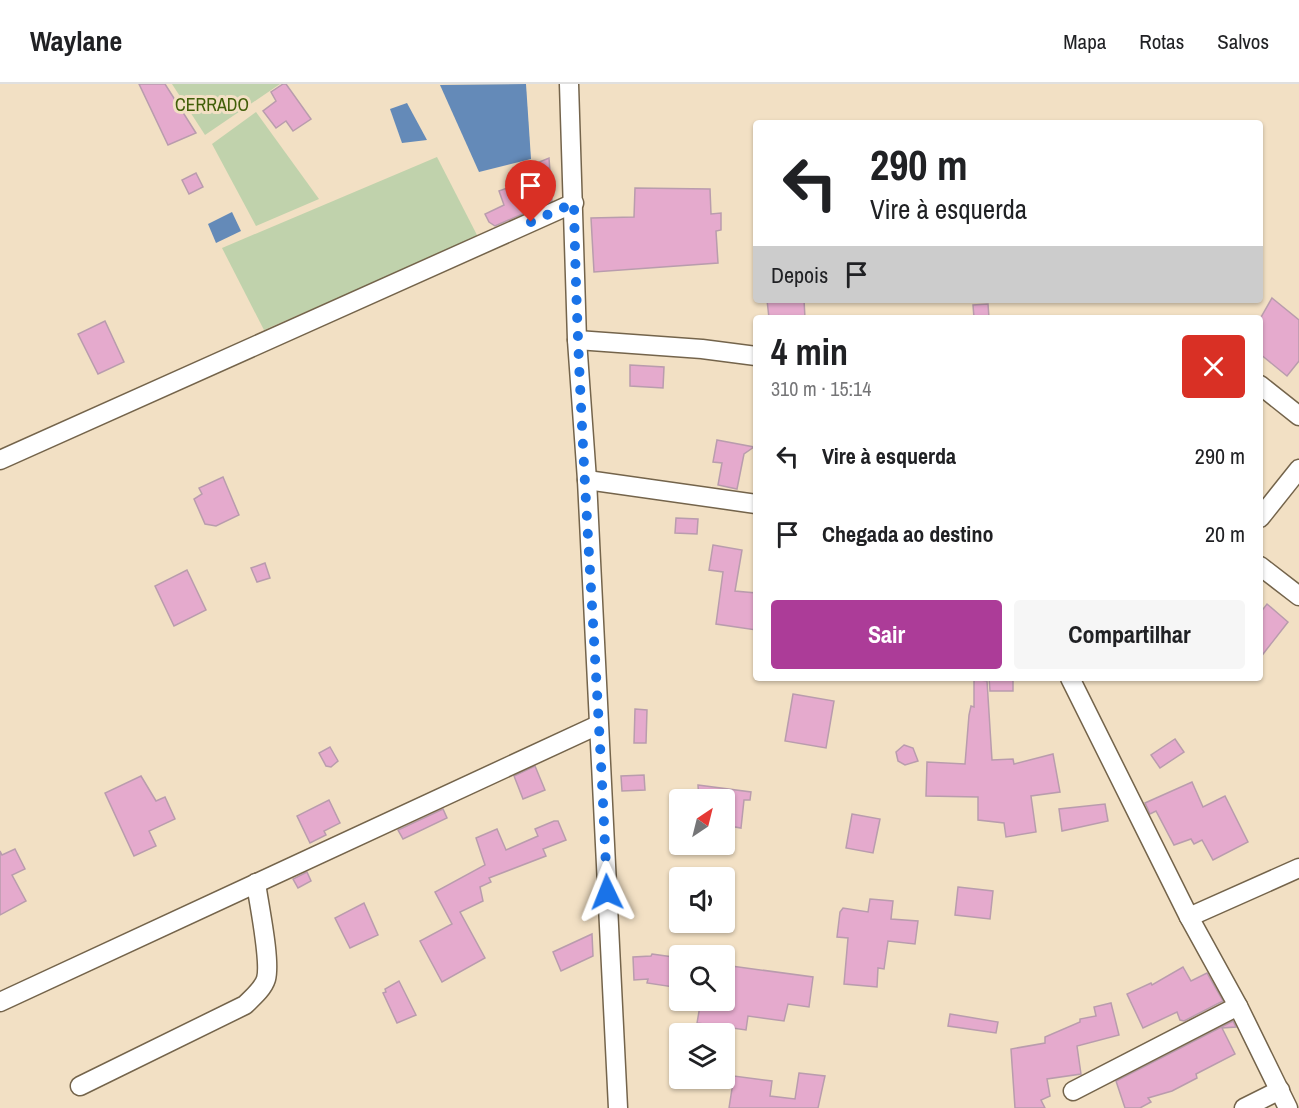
<!DOCTYPE html>
<html lang="pt">
<meta charset="utf-8">
<style>
body{margin:0;font-family:"Archivo Narrow",sans-serif;background:#f6f6f6;color:#202124;height:100vh;display:flex;flex-direction:column;font-size:22px;white-space:nowrap}
*{box-sizing:border-box;margin:0}
p{font-size:20px;color:#757577}
.icon{flex:none;width:33px;height:33px;fill:none;stroke:currentColor;stroke-width:2;stroke-linecap:round;stroke-linejoin:round}
.map{position:relative;flex:1;overflow:hidden}
.drawer{position:absolute;left:753px;top:231px;width:510px;height:366px;display:flex;flex-direction:column;background:#fff;border-radius:6px;box-shadow:0 2px 4px #0004}
.drawer>*{flex:none}
.guide{position:absolute;left:753px;top:36px;width:510px;height:183px;border-radius:6px;box-shadow:0 2px 4px #0004;background:#fff;color:#202124;overflow:hidden}
.needle{width:39px;rotate:35deg}
.controls{position:absolute;left:669px;top:705px;display:grid;gap:12px}
.controls a{display:grid;place-items:center;width:66px;height:66px;border-radius:6px;background:#fff;box-shadow:0 2px 4px #0004;font-size:30px}
.pin{position:absolute;display:grid;place-items:center;width:51px;height:51px;color:#fff;margin:-62px -26px;border-radius:50% 50% 50% 0;rotate:-45deg;box-shadow:0 0 6px #0007}
.pin .icon{rotate:45deg}
.me{position:absolute;width:66px;margin:-33px;rotate:358deg;stroke-linejoin:round;filter:drop-shadow(0 0 4px #0008)}
.turn{display:flex;align-items:center;gap:21px;height:126px;padding:0 18px;font-size:27px}
.turn .icon{width:78px;height:78px;stroke-width:2.5}
.turn b{display:block;font-size:42px;line-height:51px}
.then{display:flex;align-items:center;height:57px;padding:0 18px;background:#0003;gap:12px;font-size:22px}
.round{display:grid;place-items:center;flex:none;width:63px;height:63px;border-radius:6px;background:#f6f6f6}
.head{display:flex;align-items:center;justify-content:space-between;height:102px;padding:0 18px}
h1{font-size:36px;font-weight:700;line-height:45px}
.cta{display:flex;gap:12px;margin-top:auto;padding:12px 18px}
.cta a{flex:1;height:69px;border-radius:6px;background:#ac3c98;color:#fff;font-size:24px;font-weight:700;line-height:69px;text-align:center}
.cta a+a{background:#f6f6f6;color:#202124}
ul{padding:0;list-style:none}
li{display:flex;align-items:center;gap:18px;height:78px;padding:0 18px}
li div{flex:1}
li b{display:block;font-size:22px}
li em{font-style:normal}
header{display:flex;align-items:center;gap:36px;box-sizing:border-box;height:84px;padding:0 30px;background:#fff;border-bottom:2px solid #e0e0e0}
header strong{font-size:28px}
nav{display:flex;gap:33px;margin-inline-start:auto;font-size:21px}
.map>svg:first-child{display:block}
.green{fill:#c0d2ac}
.water{fill:#648ab8}
.building{fill:#e5aacd;stroke:#b99cad;stroke-width:1.5}
.lines{fill:none;stroke-linecap:round;stroke-linejoin:round}
.minor-casing{stroke:#74644b;stroke-width:21}
.minor{stroke:#fff;stroke-width:18}
.route{stroke:#1a73e8;stroke-width:10;stroke-dasharray:0 18}
.labels{text-anchor:middle;stroke-width:6;stroke-linejoin:round;paint-order:stroke}
.park-label{font-size:18px;fill:#405e08;stroke:#f2e0c4}
</style>
<header>
<strong>Waylane</strong>
<nav><a>Mapa</a><a>Rotas</a><a>Salvos</a></nav>
</header>
<div class="map">
<svg width="1299" height="1024" viewBox="0 0 1299 1024">
<rect width="100%" height="100%" fill="#f2e0c4"/>
<g class="green">
<polygon points="172,0 280,0 205,51"/>
<polygon points="256,28 319,115 256,142 212,60"/>
<polygon points="437,73 478,153 264,246 222,164"/>
</g>
<g class="water">
<polygon points="526,0 531,75 479,88 440,1"/>
<polygon points="407,19 427,56 402,59 390,25"/>
<polygon points="232,128 241,147 216,159 208,140"/>
</g>
<g class="building">
<polygon points="139,0 165,0 196,49 168,61"/>
<polygon points="283,0 286,0 311,35 293,47 286,37 276,44 263,27 276,17 271,8"/>
<polygon points="549,74 552,117 495,142 489,138 485,130 504,121 499,107 518,100 516,95 529,89 527,83"/>
<polygon points="196,89 203,103 189,110 182,96"/>
<polygon points="635,104 710,105 711,130 721,129 721,146 716,147 718,179 594,188 591,134 634,133"/>
<polygon points="1272,214 1299,236 1299,277 1287,292 1260,270 1260,235"/>
<polygon points="767,216 804,216 805,234 769,234"/>
<polygon points="988,220 989,234 974,234 973,221"/>
<polygon points="105,237 124,278 98,290 78,250"/>
<polygon points="630,281 664,283 663,304 630,302"/>
<polygon points="717,356 754,363 744,370 737,405 718,401 722,379 713,378"/>
<polygon points="223,393 239,431 216,442 205,440 194,415 202,410 199,404"/>
<polygon points="676,434 698,435 697,450 675,449"/>
<polygon points="713,461 742,466 735,507 756,509 756,546 716,540 723,488 709,486"/>
<polygon points="265,479 270,494 257,498 251,484"/>
<polygon points="187,486 206,526 174,542 155,502"/>
<polygon points="1267,520 1288,538 1260,574 1260,529"/>
<polygon points="989,594 1013,594 1013,607 990,607"/>
<polygon points="974,595 987,597 992,676 1013,675 1014,680 1053,670 1060,708 1031,712 1036,748 1006,753 1004,739 978,736 978,713 926,712 927,678 965,680 969,631 971,622 974,623"/>
<polygon points="793,610 834,617 826,664 785,657"/>
<polygon points="635,625 647,626 646,659 634,659"/>
<polygon points="1175,655 1184,668 1160,684 1151,671"/>
<polygon points="904,661 913,664 918,677 905,681 898,677 896,668"/>
<polygon points="330,663 338,677 331,683 326,682 319,669"/>
<polygon points="535,682 545,706 523,715 514,692"/>
<polygon points="644,691 645,706 622,707 621,692"/>
<polygon points="141,692 156,717 165,713 175,735 149,747 156,762 134,772 105,709"/>
<polygon points="1192,698 1203,723 1225,712 1248,758 1213,776 1202,756 1194,760 1191,755 1174,761 1156,727 1150,730 1145,719"/>
<polygon points="698,701 751,708 750,716 744,716 741,744 724,741 724,716 699,716"/>
<polygon points="329,716 340,739 324,747 326,751 310,759 297,732"/>
<polygon points="1105,720 1108,737 1062,747 1059,725"/>
<polygon points="443,725 447,734 403,755 398,746"/>
<polygon points="852,730 880,735 873,769 846,764"/>
<polygon points="554,737 558,737 566,756 543,765 546,772 489,794 491,798 480,803 483,817 460,828 485,874 442,898 420,857 452,840 435,808 485,781 476,754 497,745 506,766 538,752 535,745"/>
<polygon points="15,765 25,785 12,791 26,817 0,831 0,767 2,771"/>
<polygon points="307,788 311,797 298,804 293,795"/>
<polygon points="958,803 993,807 990,835 955,831"/>
<polygon points="870,815 893,817 891,835 918,837 915,860 888,857 884,885 878,884 877,903 844,900 848,854 837,853 840,828 843,824 868,828"/>
<polygon points="364,819 378,851 350,864 335,834"/>
<polygon points="592,850 593,872 561,887 553,868"/>
<polygon points="652,870 680,874 680,904 647,899 648,895 634,896 633,873 651,872"/>
<polygon points="724,881 813,893 809,923 788,920 784,937 748,932 746,946 697,939 701,916 724,916"/>
<polygon points="1183,883 1191,897 1207,889 1223,917 1184,937 1180,936 1177,928 1143,944 1127,910 1151,899 1152,901"/>
<polygon points="399,897 416,931 397,939 383,909 386,908 385,905"/>
<polygon points="1111,919 1119,951 1077,962 1081,990 1047,995 1050,1012 1041,1016 1045,1024 1015,1024 1011,965 1045,959 1045,953 1080,938 1080,935 1096,932 1094,923"/>
<polygon points="950,930 998,938 996,949 948,942"/>
<polygon points="1233,937 1236,943 1222,944 1235,970 1196,990 1197,994 1172,1007 1148,1014 1151,1018 1140,1024 1125,1024 1116,997"/>
<polygon points="799,989 825,992 818,1024 729,1024 734,992 772,997 770,1012 795,1015"/>
</g>
<g class="lines">
<defs>
<g id="minor">
<polyline points="569,0 577,256 587,396 618,1024"/>
<polyline points="577,256 702,265 756,272"/>
<polyline points="1260,301 1299,332"/>
<polyline points="0,376 574,119"/>
<polyline points="587,396 756,420"/>
<polyline points="1260,434 1299,385"/>
<polyline points="1260,482 1299,512"/>
<polyline points="1070,594 1189,833 1238,922"/>
<polyline points="1189,833 1299,784"/>
<polyline points="0,918 598,641"/>
<path d="M80 1002 245 921C252 914 263 905 266 895 271 877 259 821 256 799"/>
<polyline points="1073,1007 1238,922 1288,1024"/>
<polyline points="1244,1024 1280,1006"/>
</g>
</defs>
<use href="#minor" class="minor-casing"/>
<use href="#minor" class="minor"/>
</g>
<g class="lines">
<path class="route" d="M531 138 574 119C578 349 598 579 607 808"/>
</g>
<g class="labels">
<g class="park-label">
<text x="212" y="27">CERRADO</text>
</g>
</g>
</svg>
<div class="controls">
<a><svg class="needle" viewBox="-14 -14 28 28"><path d="M0-13l5 13h-10z" fill="#e53935"/><path d="M0 13l5-13h-10z" fill="#757577"/></svg></a>
<a><svg class="icon" aria-label="sound" viewBox="0 0 24 24"><path d="M4 9h4l5-4v14l-5-4H4zM17 9q2 3 0 6"/></svg></a>
<a><svg class="icon" aria-label="search" viewBox="0 0 24 24"><circle cx="10" cy="10" r="6"/><path d="M15 15l6 6"/></svg></a>
<a><svg class="icon" aria-label="layers" viewBox="0 0 24 24"><path d="M12 4l9 5-9 5-9-5zM3 14l9 5 9-5"/></svg></a>
</div>
<div class="pin" style="left:531px;top:138px;background:#d93025"><svg class="icon" aria-label="arrive" viewBox="0 0 24 24"><path d="M6 21V4h12l-3 4 3 4H6"/></svg></div>
<svg class="me" style="left:607px;top:808px" viewBox="-20 -20 40 40"><path d="M0-17L14 15 0 8-14 15z" fill="#1a73e8" stroke="#fff" stroke-width="4"/></svg>
<div class="guide">
<div class="turn"><svg class="icon" aria-label="left" viewBox="0 0 24 24"><path d="M17 20v-9H6M10 6l-5 5 5 5"/></svg><div><b>290 m</b>Vire à esquerda</div></div>
<div class="then">Depois<svg class="icon" aria-label="arrive" viewBox="0 0 24 24"><path d="M6 21V4h12l-3 4 3 4H6"/></svg></div>
</div>
<section class="drawer">
<div class="head"><div><h1>4 min</h1><p>310 m · 15:14</p></div><a class="round" style="background:#d93025;color:#fff"><svg class="icon" aria-label="close" viewBox="0 0 24 24"><path d="M6 6l12 12M18 6L6 18"/></svg></a></div>
<ul>
<li><svg class="icon" aria-label="left" viewBox="0 0 24 24"><path d="M17 20v-9H6M10 6l-5 5 5 5"/></svg><div><b>Vire à esquerda</b></div><em>290 m</em></li>
<li><svg class="icon" aria-label="arrive" viewBox="0 0 24 24"><path d="M6 21V4h12l-3 4 3 4H6"/></svg><div><b>Chegada ao destino</b></div><em>20 m</em></li>
</ul>
<div class="cta"><a>Sair</a><a>Compartilhar</a></div>
</section>
</div>
